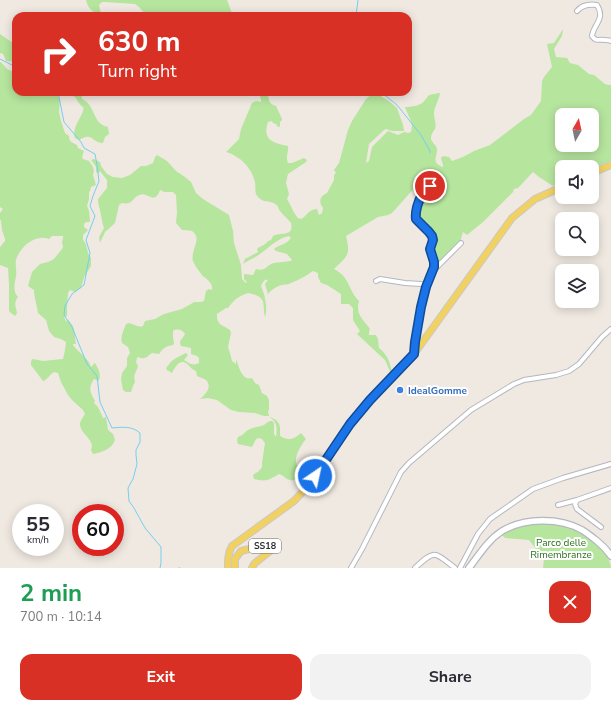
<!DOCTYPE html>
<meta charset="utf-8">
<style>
body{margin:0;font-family:"Nunito Sans",sans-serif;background:#f2f2f3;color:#2b2b33;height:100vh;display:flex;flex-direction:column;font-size:15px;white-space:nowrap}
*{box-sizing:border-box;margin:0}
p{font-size:13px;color:#7c7c81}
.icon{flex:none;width:22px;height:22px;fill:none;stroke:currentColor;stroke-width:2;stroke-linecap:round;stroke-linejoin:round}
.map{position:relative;height:568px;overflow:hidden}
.side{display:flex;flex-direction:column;background:#fff;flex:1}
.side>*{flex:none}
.top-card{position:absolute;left:12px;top:12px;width:400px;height:84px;border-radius:12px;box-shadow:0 2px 10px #0003;background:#d93025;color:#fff;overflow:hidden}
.needle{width:26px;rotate:9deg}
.controls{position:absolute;left:555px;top:108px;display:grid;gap:8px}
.controls a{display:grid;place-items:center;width:44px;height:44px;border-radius:8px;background:#fff;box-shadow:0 2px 10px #0003;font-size:20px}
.speed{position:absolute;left:12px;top:504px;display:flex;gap:8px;font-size:20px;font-weight:700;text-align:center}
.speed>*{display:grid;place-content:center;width:52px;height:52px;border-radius:50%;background:#fff;box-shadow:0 2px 10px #0003;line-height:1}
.speed small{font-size:10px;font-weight:400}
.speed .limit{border:6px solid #d22;background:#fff;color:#111}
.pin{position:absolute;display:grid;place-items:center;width:34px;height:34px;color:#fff;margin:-17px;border:2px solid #fff;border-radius:50%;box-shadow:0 1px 4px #0007}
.me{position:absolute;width:44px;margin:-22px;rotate:34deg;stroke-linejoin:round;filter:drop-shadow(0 0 3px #0008)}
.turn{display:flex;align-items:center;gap:14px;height:84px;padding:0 20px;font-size:18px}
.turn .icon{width:52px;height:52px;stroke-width:2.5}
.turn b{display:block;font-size:28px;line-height:34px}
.round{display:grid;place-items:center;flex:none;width:42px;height:42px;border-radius:12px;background:#f2f2f3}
.summary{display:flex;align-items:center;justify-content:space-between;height:68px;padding:0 20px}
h1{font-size:24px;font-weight:700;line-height:30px;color:#1e9e55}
.cta{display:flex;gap:8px;margin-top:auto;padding:8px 20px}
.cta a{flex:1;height:46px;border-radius:12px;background:#d93025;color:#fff;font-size:16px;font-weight:700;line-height:46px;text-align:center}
.cta a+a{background:#f2f2f3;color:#2b2b33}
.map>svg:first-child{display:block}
.green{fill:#b6e59e;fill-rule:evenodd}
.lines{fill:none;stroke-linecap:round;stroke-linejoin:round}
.stream{stroke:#75cff0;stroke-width:1}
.minor-casing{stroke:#b4b7c1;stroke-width:6}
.secondary-casing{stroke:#b4b7c1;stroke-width:8}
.primary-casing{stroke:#c9c9c9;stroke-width:8}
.minor{stroke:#fff;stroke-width:4}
.secondary{stroke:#fff;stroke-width:5.5}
.primary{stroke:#f2d163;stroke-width:6}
.route-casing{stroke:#114b97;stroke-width:10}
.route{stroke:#1a73e8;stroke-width:7}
.shop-dot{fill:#3f7fe0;stroke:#fff;stroke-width:1.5}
.labels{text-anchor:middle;stroke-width:4;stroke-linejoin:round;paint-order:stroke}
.shield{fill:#fff;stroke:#6d6d6d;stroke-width:1}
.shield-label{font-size:9px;font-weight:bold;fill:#2e2e2e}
.shop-label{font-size:10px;font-weight:bold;fill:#366cbe;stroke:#fff;text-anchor:start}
.park-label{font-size:10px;fill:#2c6e1b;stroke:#fff}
</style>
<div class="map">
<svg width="611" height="568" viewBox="0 0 611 568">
<rect width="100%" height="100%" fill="#efe9e1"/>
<g class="green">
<path d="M86 0H227L233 16H147L139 7 135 4 105 2H102L99 5 100 10 103 16C95 13 88 10 86 0Z"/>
<path d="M563 29 562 36 554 49 556 57 567 58 570 63 578 65 589 74 594 75 605 84 609 85H611V161L592 168V167H562V181L553 186 539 177 533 172 518 188 514 189 513 192 483 222 467 235 463 232 460 242 439 269 429 285 432 275 437 269 433 249 436 238 429 226 425 224 417 217 421 199 430 187 417 185 392 213 388 215 378 217 346 236C351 256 347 256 334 269 350 277 348 290 359 301 355 314 363 319 370 329L369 332V335H376L378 339 379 348C387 354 390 362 392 372L391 374 385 360 357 334 360 331 353 320V308L349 304H341V294L327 285 321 283 318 277V273L313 271C307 275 299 280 291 283 288 285 285 284 282 285 277 286 271 290 268 294L265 284 268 280C264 279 263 282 261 286 265 295 268 308 265 317 262 303 268 297 248 293 238 296 233 301 228 308H226L217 314C216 325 223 325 230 330L231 333 228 347 230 353 232 361 236 364V359C239 367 242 381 252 378L255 383 259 385 262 393 267 396 269 400V409L268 412 269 416H264L255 413 239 412 231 410 217 400 208 398 200 399C205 395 213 387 206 380 203 378 199 377 197 376L196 371C191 369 191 367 187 364 180 358 175 367 172 373L167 370 166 368C169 365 170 362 173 360 177 357 182 355 186 353L188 355 184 360C190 364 193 366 199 363V358L197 356 191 354V348L181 346C178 340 183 339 185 334 183 330 177 328 173 331V337L174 343 173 345C166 346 163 348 159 354L152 353C146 357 146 360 138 357L137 358 136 362 138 366C136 374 133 373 135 382L133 386 131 392H126L123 390 121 379 122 373 127 366V358L130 353 128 347 122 343C120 336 124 330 126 324L129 323C134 324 138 328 143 326L145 321 155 319 164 314 182 309 191 304 194 302H201L204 301 206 291 209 289 212 290C213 282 207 280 202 275 199 271 195 266 193 261 190 251 203 238 192 231 189 230 185 230 182 230L176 223 177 212 176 195 173 192H164L160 190C154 206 148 191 139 195 131 199 133 205 122 203L119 205 115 223 105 232 100 243 99 237 104 228C102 223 102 219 101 215 100 209 98 205 98 199L107 188V180L100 171 99 173 96 172V167L91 160 94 159 100 162 101 166 107 174 113 177 122 178 130 175 141 166H146L153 163 155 157 157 155 167 161 176 171 185 177 191 182 196 193 203 199 229 215 233 231 234 243 241 265 242 279 246 283 247 282 244 279V274L253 275 256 269C266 272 266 265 274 263 279 262 285 262 291 261L292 260 287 254 276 251 274 249 275 248C280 245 287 244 291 238L289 236C276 239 270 247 260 254 255 258 248 260 243 264L245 259 258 252 257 249C260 246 263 246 265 244 268 242 267 241 271 240L273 236C282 232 294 237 291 223 288 219 283 215 280 211 278 209 279 206 275 204 270 200 265 204 258 197 254 193 256 188 255 182 252 168 240 156 226 152L239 139 241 129 252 103 256 101 261 102V99L258 92H268C268 98 269 105 276 106L282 119V120L280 122V126L279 127H278L276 124 273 123 272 121 268 122C262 140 273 143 288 146 289 153 285 155 288 163H292L304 158 307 160 306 162 288 174 286 183 289 194 287 199C291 205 293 212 297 217 304 224 306 209 317 209L319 215 322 213 323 208C318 201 320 196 327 193L334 180V175L336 173 334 170 339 163 348 130 352 121 366 99 374 92H376L382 97 389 101 397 108 403 125 404 131H392L386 129 384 130 369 144 366 163 369 161 372 147 388 131 398 135 404 132 408 133 411 132C414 123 408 116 405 107 412 107 421 106 425 100 427 98 428 96 429 95L439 93H440C439 100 434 107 434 114 434 119 437 124 435 129 433 132 431 134 431 138 431 142 436 144 437 149 438 156 430 162 443 167V165L441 158 443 156 449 157 452 161 463 157 474 151 490 145 524 119 531 115 541 101 542 81 544 77 552 67 547 44 554 43ZM562 115H592V145H562Z"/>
<polygon points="0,34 10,41 16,44 16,62 6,61 3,54 0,53"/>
<path d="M0 62C4 64 5 68 9 70 12 71 13 71 16 74V92H56L60 100 59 112 61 121 65 133 69 136C69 142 73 143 77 145L78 148 84 151 82 157 83 159 89 161 93 167 94 171 93 175 96 185 91 187 90 191 89 192V199L87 206 89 211 90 221 89 222H86L84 224V227L88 230 83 235V240L86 244 88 253 91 258V266L84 277 81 288 75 292 70 290 68 293 67 307V316L64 317 66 321 65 322 68 320C76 327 74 334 76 344H73V345C78 352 90 360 91 367L95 363C99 370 101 373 99 381L94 379C88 388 90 392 95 401L94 403 98 407 103 418 101 419 106 417 108 430 113 434 115 440C111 450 102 452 93 454L91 450C96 439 79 434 80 423 81 420 83 417 85 414L83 410 72 400 68 395 61 382 58 373 54 372C50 374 47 380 43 381L31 365V361L33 359 43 361 63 359 65 350 66 342 61 339 54 337 49 331 46 320 38 313C37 305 34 297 34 290L28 286 32 272 40 264 48 262 54 259 62 249 63 247 62 242 63 238V236H52L49 239C35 233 19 248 16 260 15 266 17 271 16 276 15 283 12 291 18 297 13 304 16 306 17 313L15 316 11 313 9 311V284L8 268 0 265V247L5 241V239L2 230 1 221 0 219V213L3 209 0 207Z"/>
<path d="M67 92H81L82 99C96 105 92 124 108 127L109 134 105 137 103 143C91 143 94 131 79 140L75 138C71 126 86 113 83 107 82 106 80 105 79 103 77 101 77 99 75 97L68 94Z"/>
<path d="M270 417C275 419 280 422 280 428 280 429 280 434 280 434 280 437 282 437 284 438 291 441 296 437 301 433L306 439C301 445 290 462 300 468 304 470 312 469 316 470 311 477 295 483 287 479 284 477 283 475 279 474 269 480 266 482 254 479L253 475 259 471 262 467V463L265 443 262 439 259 438 256 439 252 447 238 444 237 440 238 437C243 435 244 433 248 430 253 427 259 427 264 425 267 423 268 421 272 421L274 423V434L276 437C277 428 278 424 270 417Z"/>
<path d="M537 523C548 524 559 525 571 529 584 533 611 553 611 568H543L544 559 529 540 505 538 502 535 516 527Z"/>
</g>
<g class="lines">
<g class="stream">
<polyline points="356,16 358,0"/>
<polyline points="0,59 16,67"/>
<path d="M58 92 64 122 81 142 84 148 95 154 97 165 99 181 93 196 90 206 95 216 86 240 90 253 84 285 72 294 65 306 64 315 72 327 87 364 97 376 100 402 112 428C123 427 132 426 140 433V442L136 450V455L137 464 133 479 128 488 129 501 134 508 145 528 161 547V563L160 568"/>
<polyline points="381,92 397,105 421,135 430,151 430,153"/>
<polyline points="179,568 180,568"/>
</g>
<defs>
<g id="minor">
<path d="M577 11C582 5 590 4 597 5 606 19 593 25 592 36 596 42 599 39 605 40 607 40 609 40 611 41"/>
<path d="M420 176 418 181V184C421 188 425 187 430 186L431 188C429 191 426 192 423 194 418 199 415 212 416 219 422 224 435 233 433 242 432 246 430 247 431 251 432 258 435 263 433 271"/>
<polyline points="376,281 380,279 405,283 421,284 427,286"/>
<polyline points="414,354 421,307 426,287 433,271 461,243"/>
<polyline points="558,505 577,500"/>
<polyline points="601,527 577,509 575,504 577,500 611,488"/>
<polyline points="351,568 362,549 401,472 409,463 471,410 514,384 524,380 556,375 569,371 579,364 602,337 611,329"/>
<path d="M415 568C435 549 434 552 455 568"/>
<polyline points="460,568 478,534 490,519 533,489 563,478 611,464"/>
</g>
<path id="secondary" d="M469 568C479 555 488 540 502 531 524 518 559 517 582 530 587 533 592 537 597 541 602 545 607 550 611 556"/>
<g id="primary">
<polyline points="592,173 611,165"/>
<path d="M228 568C228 559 228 553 232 546L294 501 309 485 350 424 370 400 414 354 512 218 535 199 562 187"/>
<polyline points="235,568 235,559 241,551 270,544 275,545 275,547 254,564 252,568"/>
</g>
</defs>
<use href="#minor" class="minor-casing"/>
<use href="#secondary" class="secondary-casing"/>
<use href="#primary" class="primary-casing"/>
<use href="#minor" class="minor"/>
<use href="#secondary" class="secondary"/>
<use href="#primary" class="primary"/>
</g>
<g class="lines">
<defs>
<path id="route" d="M315 476 350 424 370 400 414 354 415 342 421 307 426 287 434 267V262L430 249 433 240 432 236 429 232 416 219C415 212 418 201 422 195 424 193 428 191 431 189L430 186"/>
</defs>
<use href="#route" class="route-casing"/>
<use href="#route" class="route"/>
</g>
<circle class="shop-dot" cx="400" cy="390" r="4"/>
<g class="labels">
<rect class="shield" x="249" y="539" width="32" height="14" rx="3"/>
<g class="shield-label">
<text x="265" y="549">SS18</text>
</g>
<g class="shop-label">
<text x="408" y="394">IdealGomme</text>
</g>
<g class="park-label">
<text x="561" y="546">Parco delle<tspan x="561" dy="12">Rimembranze</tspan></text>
</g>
</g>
</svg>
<div class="controls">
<a><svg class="needle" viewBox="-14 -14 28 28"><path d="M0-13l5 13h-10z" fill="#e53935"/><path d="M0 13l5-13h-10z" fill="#7c7c81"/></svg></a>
<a><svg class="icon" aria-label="sound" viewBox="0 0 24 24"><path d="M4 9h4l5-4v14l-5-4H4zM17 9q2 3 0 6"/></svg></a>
<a><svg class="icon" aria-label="search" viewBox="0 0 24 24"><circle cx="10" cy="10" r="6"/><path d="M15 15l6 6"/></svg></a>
<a><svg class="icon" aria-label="layers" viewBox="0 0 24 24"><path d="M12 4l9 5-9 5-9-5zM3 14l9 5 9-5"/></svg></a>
</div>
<div class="speed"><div>55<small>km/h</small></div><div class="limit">60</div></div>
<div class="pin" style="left:430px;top:186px;background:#d93025"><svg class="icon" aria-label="arrive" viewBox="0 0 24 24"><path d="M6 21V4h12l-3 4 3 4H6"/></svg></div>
<svg class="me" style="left:315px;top:476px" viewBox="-20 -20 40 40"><circle r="17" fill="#1a73e8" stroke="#fff" stroke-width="3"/><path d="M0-11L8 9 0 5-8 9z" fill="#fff"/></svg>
<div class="top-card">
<div class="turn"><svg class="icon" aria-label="right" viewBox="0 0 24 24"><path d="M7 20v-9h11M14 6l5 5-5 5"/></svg><div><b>630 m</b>Turn right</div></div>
</div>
</div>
<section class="side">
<div class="summary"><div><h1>2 min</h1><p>700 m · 10:14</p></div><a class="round" style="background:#d93025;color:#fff"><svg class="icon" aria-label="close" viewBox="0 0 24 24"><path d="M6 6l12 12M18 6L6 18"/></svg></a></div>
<div class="cta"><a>Exit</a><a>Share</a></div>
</section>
